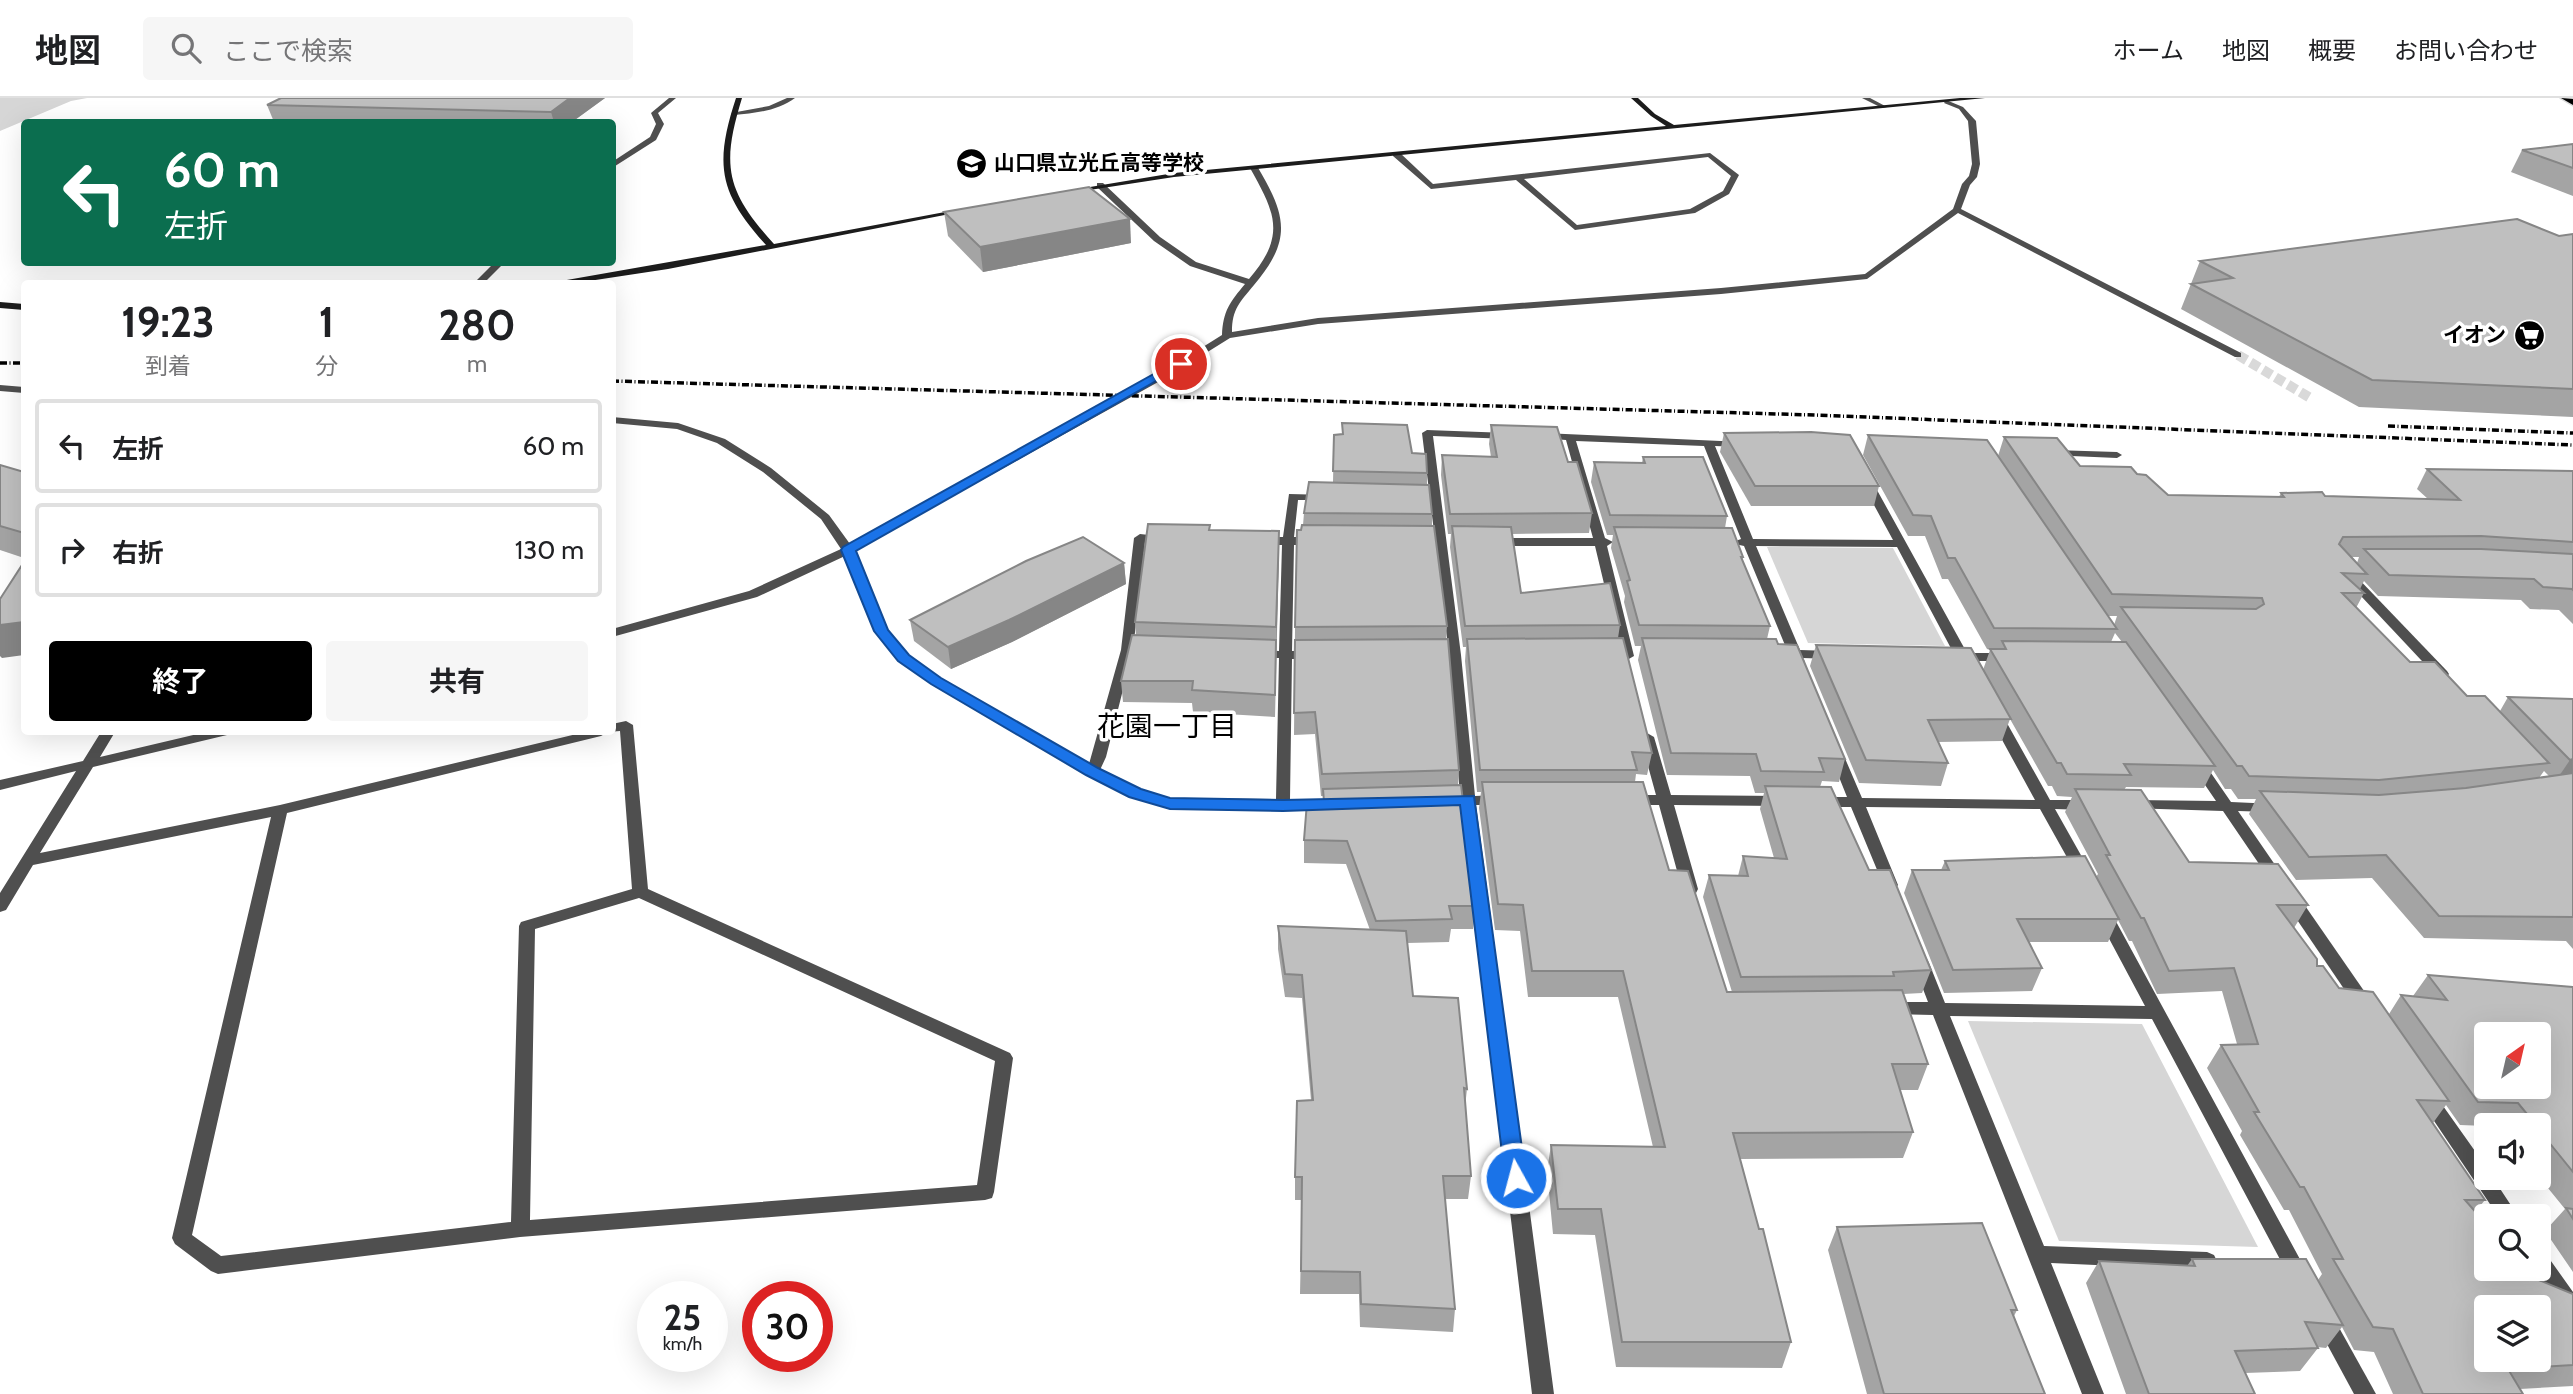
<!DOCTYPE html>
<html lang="ja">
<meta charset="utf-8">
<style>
body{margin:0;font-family:Cabin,"Noto Sans JP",sans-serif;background:#f6f6f6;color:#202124;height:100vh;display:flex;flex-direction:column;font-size:26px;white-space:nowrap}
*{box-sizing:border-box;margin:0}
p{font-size:23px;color:#757577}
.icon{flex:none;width:38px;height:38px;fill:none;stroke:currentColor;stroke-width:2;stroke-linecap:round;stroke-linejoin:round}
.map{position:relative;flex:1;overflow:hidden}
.sheet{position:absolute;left:21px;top:182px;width:595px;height:455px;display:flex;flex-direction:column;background:#fff;border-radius:7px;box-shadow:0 7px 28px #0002}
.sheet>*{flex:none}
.banner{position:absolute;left:21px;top:21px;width:595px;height:147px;border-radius:7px;box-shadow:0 7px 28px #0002;background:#0b6e4f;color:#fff;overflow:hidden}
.needle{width:46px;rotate:34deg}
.tools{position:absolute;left:2474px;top:924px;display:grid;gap:14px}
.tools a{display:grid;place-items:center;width:77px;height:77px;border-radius:7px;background:#fff;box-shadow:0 7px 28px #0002;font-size:35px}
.speed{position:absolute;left:637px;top:1183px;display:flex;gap:14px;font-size:35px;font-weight:700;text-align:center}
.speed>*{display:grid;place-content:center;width:91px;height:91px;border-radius:50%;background:#fff;box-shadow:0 7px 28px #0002;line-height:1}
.speed small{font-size:18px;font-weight:400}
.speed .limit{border:10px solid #d22;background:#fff;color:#111}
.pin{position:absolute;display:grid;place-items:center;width:60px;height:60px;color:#fff;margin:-30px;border:4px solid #fff;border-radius:50%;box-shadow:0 2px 7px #0007}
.me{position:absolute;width:77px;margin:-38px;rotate:353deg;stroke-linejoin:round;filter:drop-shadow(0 0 5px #0008)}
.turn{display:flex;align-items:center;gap:24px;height:147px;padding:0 28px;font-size:32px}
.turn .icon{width:91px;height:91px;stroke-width:2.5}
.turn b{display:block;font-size:49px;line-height:60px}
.eta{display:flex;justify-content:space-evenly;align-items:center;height:119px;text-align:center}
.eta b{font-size:42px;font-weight:700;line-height:49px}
.action{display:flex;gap:14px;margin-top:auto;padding:14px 28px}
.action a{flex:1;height:80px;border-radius:7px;background:#000;color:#fff;font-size:28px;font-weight:700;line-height:80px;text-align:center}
.action a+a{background:#f6f6f6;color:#202124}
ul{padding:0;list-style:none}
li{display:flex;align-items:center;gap:21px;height:94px;margin:0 14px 10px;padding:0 14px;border:4px solid #e0e0e0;border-radius:7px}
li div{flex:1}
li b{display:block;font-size:26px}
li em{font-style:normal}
header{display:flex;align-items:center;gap:42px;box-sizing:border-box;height:98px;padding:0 35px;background:#fff;border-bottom:2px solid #e0e0e0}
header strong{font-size:33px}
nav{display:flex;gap:38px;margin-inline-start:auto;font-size:24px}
.search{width:490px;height:63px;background:#f6f6f6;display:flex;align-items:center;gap:18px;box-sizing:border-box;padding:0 24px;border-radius:7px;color:#757577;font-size:26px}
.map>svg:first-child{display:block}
.green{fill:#d6d6d6}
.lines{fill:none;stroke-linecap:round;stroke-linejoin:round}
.street-tunnel{stroke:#d9d9d9;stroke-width:10;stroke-dasharray:10 4.5;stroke-linecap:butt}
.primary-casing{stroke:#dbdbdb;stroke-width:3}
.street{fill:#4f4f4f;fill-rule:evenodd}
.secondary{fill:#1c1c1c;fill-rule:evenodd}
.primary{fill:#000;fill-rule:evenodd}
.rail{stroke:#000;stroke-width:3.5;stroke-dasharray:7 2.5 1 2.5;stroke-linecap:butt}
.wall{fill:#a4a4a4;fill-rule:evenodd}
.shaded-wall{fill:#868686}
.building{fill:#bfbfbf;stroke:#868686;stroke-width:2;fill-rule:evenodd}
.route{fill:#1a73e8;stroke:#114b97;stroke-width:2}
.labels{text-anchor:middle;stroke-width:7;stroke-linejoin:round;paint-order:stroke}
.far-poi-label{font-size:21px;font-weight:bold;fill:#000;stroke:#fff;text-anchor:start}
.neighbourhood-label{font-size:28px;fill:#000;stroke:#fff}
</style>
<header>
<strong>地図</strong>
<div class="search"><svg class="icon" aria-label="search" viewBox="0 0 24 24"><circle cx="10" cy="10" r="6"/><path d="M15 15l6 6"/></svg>ここで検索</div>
<nav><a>ホーム</a><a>地図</a><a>概要</a><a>お問い合わせ</a></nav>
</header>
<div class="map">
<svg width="2573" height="1296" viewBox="0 0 2573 1296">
<rect width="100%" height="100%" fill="#fff"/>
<g class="green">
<polygon points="0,0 87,0 71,3 0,33"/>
<polygon points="1767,449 1893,450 1945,548 1808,545"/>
<polygon points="1968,923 2142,926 2258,1149 2059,1143"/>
</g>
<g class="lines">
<polyline class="street-tunnel" points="2238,257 2312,301"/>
<defs>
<polygon id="primary" points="2561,0 2573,1 2573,7"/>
</defs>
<use href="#primary" class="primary-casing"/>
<g class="street">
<polygon points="669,0 676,0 658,15 664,26 656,42 612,70 612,64 650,39 656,26 651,15"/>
<path d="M787 0H795C778 13 755 15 734 17L731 15 769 8Z"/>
<polygon points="1862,0 1870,0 1887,9 1882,10"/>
<path d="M1946 2 1963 9 1976 23 1980 66 1977 79 1970 87 1961 111 2241 255V259H2235L1958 115 1867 181 1721 196 1318 226 1230 240 1169 278 854 453 887 532 908 557 941 580 1089 666 1121 552 1134 440 1140 436 1167 439 1169 441 1163 445 1145 444 1133 552 1106 659 1100 672 1140 692 1170 700 1276 701 1279 560H1258L1252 556 1258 552 1279 553 1282 447H1260L1254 443 1260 439H1283L1289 396 1329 397 1331 399 1325 402H1298L1294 439H1313L1319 443 1313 447H1294L1292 553H1311L1317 557 1311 561H1292L1290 701H1325L1330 703 1332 706 1330 709 1283 712 1170 710 1130 698 1087 677 931 586 898 563 875 533 845 458 757 499 612 539V531L749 493 841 451 821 421 763 374 717 345 677 331 612 325V319L678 325 725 341 771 370 829 417 850 446 1163 274 1222 237C1223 213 1230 204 1245 186L1190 168 1154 143 1097 89V85H1103L1160 139 1196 164 1249 181C1286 138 1276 116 1250 70L1257 68C1286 117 1293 141 1254 187 1240 204 1232 211 1232 234L1318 220 1721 190 1865 176 1953 111 1962 86 1969 78 1972 66 1968 23 1959 11 1944 5Z"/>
<path d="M1393 54H1399L1433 86 1710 55 1739 77 1729 96 1695 115 1575 132 1516 82 1431 91 1393 58ZM1708 59 1731 78 1723 93 1690 111 1577 127 1524 81Z"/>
<polygon points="495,164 505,164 483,186 473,186"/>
<polygon points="0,287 24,289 24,295 0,293"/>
<polygon points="1427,332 1508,335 1513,338 1508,341 1433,338 1461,557 1475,698 1497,697 1504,702 1497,707 1476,707 1554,1296 1532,1296 1461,707 1443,708 1436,703 1443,698 1460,698 1449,557 1422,335"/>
<polygon points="1543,335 1743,344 1743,348 1739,349 1715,348 1753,441 1893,442 1862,385 1864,383 1872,383 1967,555 2004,555 2011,559 2004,563 1971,563 1974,567 1967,571 1962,570 1958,563 1952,562 1950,559 1954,556 1897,449 1756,448 1800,552 1832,553 1838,557 1832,561 1803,560 1805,564 1803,567 1793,567 1790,560 1781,559 1780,556 1787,552 1744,448 1735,446 1733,444 1741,441 1704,348 1576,343 1605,440 1613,444 1607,448 1634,558 1627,562 1622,561 1595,448 1494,448 1488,444 1494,440 1593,440 1566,342 1539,340 1538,338"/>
<polygon points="2053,352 2117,354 2122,357 2117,360 2049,357 2048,355"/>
<polygon points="2348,473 2352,474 2447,573 2449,576 2447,579 2437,579 2344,480 2342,477"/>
<polygon points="1996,614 2003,618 2050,702 2085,702 2092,707 2085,712 2055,711 2091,775 2088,779 2078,779 2040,711 1866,709 1898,787 1895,791 1885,791 1851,709 1821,709 1814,704 1821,699 1847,699 1829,654 1831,651 1841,651 1862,700 2035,702 1989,618"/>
<path d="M626 623 633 627 648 791 1010 955 1013 960 994 1094 992 1100 985 1102 520 1139 218 1176 211 1173 175 1146 172 1140 271 719 33 767 6 812 0 814V795L76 673 0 692V682L83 663 101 634H115L100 659 206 634H229L227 637 93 669 40 755 280 707 585 634H612V626ZM620 633 632 791 521 824 519 828 511 1124 221 1158 192 1137 287 715 601 638 608 634ZM639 800 995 963 977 1087 530 1122 535 831Z"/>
<polygon points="1647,635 1654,639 1671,697 1780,698 1787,703 1780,708 1674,707 1698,791 1696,795 1684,795 1682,791 1659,707 1629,707 1622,702 1629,697 1656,697 1640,639"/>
<polygon points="2197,660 2202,662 2231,704 2275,706 2277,709 2270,714 2238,713 2282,777 2285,781 2282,785 2272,785 2223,713 2128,710 2126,707 2128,704 2133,702 2216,703 2190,665"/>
<polygon points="2293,797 2299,799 2371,903 2373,908 2371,913 2365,914 2359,913 2287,807 2285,803 2287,799"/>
<polygon points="2105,812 2111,814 2113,818 2308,1176 2305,1182 2298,1185 2291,1182 2152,921 1950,918 2044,1148 2207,1154 2214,1157 2217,1163 2214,1169 2207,1172 2051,1165 2104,1296 2082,1296 1933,917 1890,916 1884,915 1882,910 1884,905 1890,904 1928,904 1913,865 1915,861 1921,859 1927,861 1929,865 1945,905 2145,908 2097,818 2099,814"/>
<polygon points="2430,996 2436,998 2487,1070 2487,1080 2493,1080 2518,1118 2498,1118 2424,1008 2421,1003 2424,998"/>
<polygon points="2539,1153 2546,1156 2573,1194 2573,1220 2566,1218 2534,1171 2539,1171"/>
<polygon points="2325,1215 2332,1217 2376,1296 2354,1296 2315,1224 2318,1217"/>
</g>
<g class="secondary">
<path d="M736 0H742C721 68 726 93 774 146L961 111 965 113 668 171 569 186H544L766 147C719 95 714 67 736 0Z"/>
<polygon points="1631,0 1638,0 1655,16 1674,27 1960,0 1985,0 1174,79 1070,95 1066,93 1174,75 1666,28 1651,18"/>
<polygon points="0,204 24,206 24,212 0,210"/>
</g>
<use href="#primary" class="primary"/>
<g class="rail">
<polyline points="0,265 24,265"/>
<polyline points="612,283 1814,317 2573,347"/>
<polyline points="2388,328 2573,335"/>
</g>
</g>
<g class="wall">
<polygon points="605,0 572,24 274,24 267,7"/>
<polygon points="2573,46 2573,98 2511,74 2522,52"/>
<polygon points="944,114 1131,145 983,174 948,138"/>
<polygon points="2573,136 2573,319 2359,309 2181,211 2200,163 2559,138"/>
<polygon points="1342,325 1412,355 1427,375 1427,386 1432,416 1432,428 1447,528 1446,541 1459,672 1458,687 1476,808 1473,831 1451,831 1449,844 1407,845 1413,898 1467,991 1465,1009 1471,1078 1468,1101 1445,1101 1455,1211 1453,1234 1360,1229 1359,1196 1300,1196 1302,1102 1295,1102 1295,1079 1311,1002 1302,900 1285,899 1278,851 1278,828 1370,832 1346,766 1304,765 1304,742 1323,704 1323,698 1321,698 1315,636 1294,637 1295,529 1301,432 1303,427 1304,415 1333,384 1334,337 1342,336"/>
<polygon points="1491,327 1568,364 1592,415 1589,435 1512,436 1521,495 1620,527 1618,540 1652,655 1647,677 1636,676 1635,684 1669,772 1727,894 1732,894 1703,799 1709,777 1738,778 1743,758 1774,760 1760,711 1764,695 1755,695 1750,678 1667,677 1638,562 1641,548 1635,548 1624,504 1625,498 1611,450 1613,437 1607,437 1591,384 1594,364 1642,365 1643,359 1727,418 1725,430 1743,459 1742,463 1770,528 1767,541 1778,546 1845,661 1839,684 1822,683 1820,689 1869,772 1931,872 1922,895 1903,896 1928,966 1918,992 1900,992 1913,1034 1903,1060 1740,1061 1759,1131 1791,1244 1782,1270 1616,1269 1595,1137 1553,1136 1547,1073 1551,1047 1653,1049 1618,899 1528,899 1520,833 1495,832 1479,710 1481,694 1477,694 1465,563 1466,549 1463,549 1450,449 1451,436 1448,436 1441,377 1442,357 1491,359 1489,346"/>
<polygon points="1724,335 1879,388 1874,408 1751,408 1720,354"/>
<path d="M1868 337 1998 358 2004 339 2080 368 2137 376 2168 397 2279 399 2281 395 2325 398 2428 401 2417 391 2427 371 2573 373V526L2559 512 2530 511 2521 502 2378 498 2364 483 2360 491 2364 495 2356 510 2410 564 2467 598 2500 613 2508 599 2573 601V851L2566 843 2424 840 2372 780 2296 782 2249 716 2256 701H2238L2231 691H2225L2213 672 2204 690 2126 689 2124 692 2189 764 2308 807 2294 830 2317 868 2339 890 2389 916 2401 897 2413 898 2428 877 2573 889V1174L2545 1133 2565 1111 2539 1079V1027L2487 1028 2460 1027 2446 1007 2433 1025 2485 1102 2475 1114 2529 1178 2573 1196V1288L2520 1291 2523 1296H2393L2374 1254 2354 1252 2342 1229 2326 1250 2317 1249 2318 1250 2300 1273 2245 1275 2255 1296H2126L2086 1185 2099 1163 2187 1168 2192 1161 2318 1182 2322 1176 2289 1112H2284L2240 1037 2242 1033 2207 970 2221 947 2237 946 2222 893 2157 896 2132 843H2129L2118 822 2108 844H2029L2042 870 2032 893 1944 895 1904 795 1912 772H1941L1945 763 2096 779 2098 776 2065 714 2072 699 2057 698 2052 688H2048L2010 621 2002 643 1938 644 1948 665 1941 688 1859 685 1810 568 1816 547 1983 572 1990 552 1987 551 1948 481H1942L1925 438H1908L1863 357ZM2352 459H2359L2357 465ZM2108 518H2117L2114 527ZM2115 535 2122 544H2111ZM2544 673 2549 678 2539 680Z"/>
<polygon points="0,367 24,374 24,460 0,452"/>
<polygon points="1210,432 1279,453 1275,619 1193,614 1192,605 1123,604 1121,583 1136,537 1135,524"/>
<polygon points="1124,465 1126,486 1012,544 951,571 914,543 910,522"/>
<polygon points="1837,1129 2017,1212 2014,1218 2045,1296 1867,1296 1828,1152"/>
</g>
<g class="shaded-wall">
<polygon points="570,0 605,0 572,24 554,24 551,14"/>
<polygon points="1130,121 1131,145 983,174 980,149"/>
<polygon points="1279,433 1279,453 1276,550 1276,529"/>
<polygon points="1124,465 1126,486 1012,544 951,571 948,549"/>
<polygon points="24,524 24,557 2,560 0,558 0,527"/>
<polygon points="2573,661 2573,681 2555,684 2570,662"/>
</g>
<g class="building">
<polygon points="281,0 570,0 551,14 267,7"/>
<polygon points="2573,46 2573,70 2522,52"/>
<polygon points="1089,89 1130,121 980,149 944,114"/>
<polygon points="2517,121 2559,138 2573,136 2573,291 2372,282 2191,186 2233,180 2200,163"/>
<polygon points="1342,325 1407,327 1412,355 1426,356 1427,375 1333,373 1334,337 1343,336"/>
<polygon points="1491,327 1557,329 1568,364 1577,364 1592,415 1450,416 1442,357 1497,359"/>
<polygon points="1811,334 1850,337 1879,388 1755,388 1724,335"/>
<polygon points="1868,337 1987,342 2117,531 1994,530 1955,460 1948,460 1931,418 1913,417"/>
<polygon points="2004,339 2057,340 2080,368 2131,369 2137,376 2146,377 2168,397 2284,399 2281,395 2322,394 2325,398 2460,402 2427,371 2573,373 2573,444 2481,438 2343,439 2339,446 2367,476 2342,475 2364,495 2342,495 2410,564 2435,564 2467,598 2485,598 2549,665 2379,682 2249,678 2242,668 2237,668 2121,509 2256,511 2264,506 2262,500 2112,496"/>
<polygon points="1643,359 1703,359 1727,418 1610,417 1594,364 1645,365"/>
<polygon points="0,367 24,374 24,435 0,428"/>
<polygon points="1309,384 1429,387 1432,416 1304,415"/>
<polygon points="1148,426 1210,427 1209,432 1279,433 1276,529 1135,524"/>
<polygon points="1302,427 1434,428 1447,528 1295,529 1297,432 1301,432"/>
<polygon points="1452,428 1511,429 1521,495 1610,485 1620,527 1465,528"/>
<polygon points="1614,429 1732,430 1743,459 1741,459 1770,528 1639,527 1627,483 1630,482"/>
<polygon points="1083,439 1124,465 1009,522 948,549 910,522 1026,463"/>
<polygon points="2364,451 2481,451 2573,456 2573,492 2572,491 2543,489 2534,481 2389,477"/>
<polygon points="24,464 24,524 0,527 0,501"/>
<polygon points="1132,537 1276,542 1275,597 1192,592 1193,583 1121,583"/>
<polygon points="1623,540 1652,655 1632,654 1637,672 1480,672 1467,541"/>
<polygon points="1642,540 1776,541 1778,546 1797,547 1845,661 1819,660 1824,674 1761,673 1756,656 1671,655"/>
<polygon points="1448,541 1459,672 1322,676 1315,614 1294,615 1295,542"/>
<polygon points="2002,543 2126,544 2215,668 2124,666 2131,677 2067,676 2061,665 2057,665 1990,551 2006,551"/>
<polygon points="1816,547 1971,550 2011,621 1928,622 1948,665 1866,662"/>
<polygon points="2508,599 2573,601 2573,661 2570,662"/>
<polygon points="2573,675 2573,819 2439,818 2386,757 2309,759 2260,693 2379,697 2466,690"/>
<polygon points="1482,684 1643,684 1669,772 1688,773 1727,894 1902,892 1928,966 1892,966 1913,1034 1733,1035 1759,1131 1763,1131 1791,1244 1622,1244 1601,1111 1558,1111 1551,1047 1665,1049 1623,873 1532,873 1523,807 1498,806"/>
<polygon points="1461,687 1476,808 1449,808 1452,821 1376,823 1347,743 1304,742 1307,704 1324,704 1323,691"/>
<polygon points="1765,688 1831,689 1869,772 1890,772 1931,872 1893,874 1894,878 1741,879 1709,777 1748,778 1743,758 1787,761"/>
<path d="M2075 691 2141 692 2189 764 2278 766 2308 807H2277L2317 861V868H2323L2339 890 2373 894 2449 1003 2417 1002 2485 1102H2465L2487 1127V1171H2523L2529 1178 2573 1196V1267L2508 1271 2523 1296H2423L2393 1231 2373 1229 2333 1161H2343L2304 1089H2300L2254 1014H2259L2221 947 2258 946 2234 870 2169 873 2144 820H2141L2106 757H2110ZM2487 1209H2539V1262H2487Z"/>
<polygon points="2085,758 2119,821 2017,821 2042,870 1953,872 1912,772 1949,772 1945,763"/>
<polygon points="1278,828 1406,833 1413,898 1458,900 1467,991 1464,990 1471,1078 1443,1078 1455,1211 1361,1206 1360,1174 1301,1173 1302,1079 1295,1079 1297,1003 1313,1002 1302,877 1285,876"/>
<path d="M2428 877 2573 889V1074L2539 1032V1027H2536L2518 1005 2478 1004 2401 897 2447 902ZM2487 936H2539V989H2487Z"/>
<polygon points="2566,1110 2573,1111 2573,1121"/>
<polygon points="1982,1125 2017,1212 2011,1212 2045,1296 1884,1296 1837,1129"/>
<polygon points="2192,1161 2306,1161 2343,1227 2305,1224 2318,1250 2235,1253 2255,1296 2149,1296 2099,1163 2195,1168"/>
</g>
<polygon class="route" points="1177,263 1186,266 856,453 888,532 909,557 941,580 1098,670 1141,691 1170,700 1283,702 1474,698 1526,1080 1523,1086 1516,1089 1508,1086 1505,1080 1460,707 1283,713 1170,711 1129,699 1086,677 931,586 898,563 874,533 841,452 843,449"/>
<defs>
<symbol id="school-disc" viewBox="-11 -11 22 22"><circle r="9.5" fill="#000" stroke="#fff"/><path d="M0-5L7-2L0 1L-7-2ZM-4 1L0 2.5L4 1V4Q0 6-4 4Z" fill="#fff"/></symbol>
<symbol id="supermarket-disc" viewBox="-11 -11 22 22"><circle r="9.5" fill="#000" stroke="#fff"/><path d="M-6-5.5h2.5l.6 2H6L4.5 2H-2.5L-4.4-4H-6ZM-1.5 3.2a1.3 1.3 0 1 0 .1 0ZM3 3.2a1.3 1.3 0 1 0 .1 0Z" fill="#fff"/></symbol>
</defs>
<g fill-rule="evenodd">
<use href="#school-disc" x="954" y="48" width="35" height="35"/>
<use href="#supermarket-disc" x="2512" y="220" width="35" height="35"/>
</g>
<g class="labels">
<g class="far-poi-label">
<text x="994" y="72">山口県立光丘高等学校</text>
<text x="2506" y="244" text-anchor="end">イオン</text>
</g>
<g class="neighbourhood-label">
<text x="1167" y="638">花園一丁目</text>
</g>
</g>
</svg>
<div class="tools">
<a><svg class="needle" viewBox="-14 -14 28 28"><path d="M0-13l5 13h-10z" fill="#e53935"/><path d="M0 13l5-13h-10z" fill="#757577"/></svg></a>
<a><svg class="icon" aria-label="sound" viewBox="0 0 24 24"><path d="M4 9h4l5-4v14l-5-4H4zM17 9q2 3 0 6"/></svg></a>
<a><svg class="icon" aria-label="search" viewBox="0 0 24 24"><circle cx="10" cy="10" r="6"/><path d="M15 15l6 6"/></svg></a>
<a><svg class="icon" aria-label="layers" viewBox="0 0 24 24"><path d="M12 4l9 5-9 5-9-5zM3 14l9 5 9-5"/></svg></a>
</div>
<div class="speed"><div>25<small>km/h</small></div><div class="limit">30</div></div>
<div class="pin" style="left:1181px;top:266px;background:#d93025"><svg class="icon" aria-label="arrive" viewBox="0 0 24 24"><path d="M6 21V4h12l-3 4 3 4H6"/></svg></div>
<svg class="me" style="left:1516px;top:1080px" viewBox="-20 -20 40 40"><circle r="17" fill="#1a73e8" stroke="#fff" stroke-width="3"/><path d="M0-11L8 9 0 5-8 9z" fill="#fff"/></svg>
<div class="banner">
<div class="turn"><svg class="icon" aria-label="left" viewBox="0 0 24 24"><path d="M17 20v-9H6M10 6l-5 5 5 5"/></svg><div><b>60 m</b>左折</div></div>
</div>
<section class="sheet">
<div class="eta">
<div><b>19:23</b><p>到着</p></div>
<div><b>1</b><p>分</p></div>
<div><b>280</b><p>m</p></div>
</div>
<ul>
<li><svg class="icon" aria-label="left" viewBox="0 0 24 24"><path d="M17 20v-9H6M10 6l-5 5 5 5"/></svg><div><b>左折</b></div><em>60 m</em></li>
<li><svg class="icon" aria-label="right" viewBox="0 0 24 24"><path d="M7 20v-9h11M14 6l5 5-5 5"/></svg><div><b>右折</b></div><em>130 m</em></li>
</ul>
<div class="action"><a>終了</a><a>共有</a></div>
</section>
</div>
